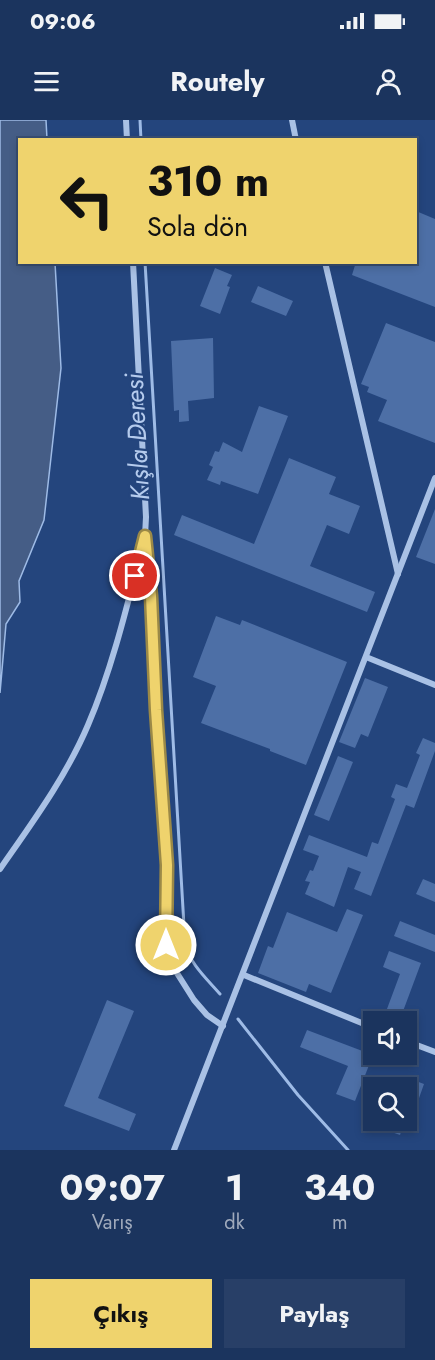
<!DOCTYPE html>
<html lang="tr">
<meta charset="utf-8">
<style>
body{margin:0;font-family:Jost,sans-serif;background:#283f67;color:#f1f3f6;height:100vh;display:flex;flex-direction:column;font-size:22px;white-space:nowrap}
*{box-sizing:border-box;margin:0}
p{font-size:20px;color:#a0aabc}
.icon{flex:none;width:33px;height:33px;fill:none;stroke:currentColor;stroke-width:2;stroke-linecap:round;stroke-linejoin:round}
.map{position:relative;height:1030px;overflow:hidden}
.side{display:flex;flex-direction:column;background:#1b345e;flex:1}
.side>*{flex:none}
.hud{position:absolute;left:18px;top:18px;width:399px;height:126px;border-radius:0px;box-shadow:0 3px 9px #0003,0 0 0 2px #394f73;background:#efd36d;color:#111;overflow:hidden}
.buttons{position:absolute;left:363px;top:891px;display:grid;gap:12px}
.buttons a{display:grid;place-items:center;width:54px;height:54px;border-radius:0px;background:#1b345e;box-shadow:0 3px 9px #0003,0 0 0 2px #394f73;font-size:30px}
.pin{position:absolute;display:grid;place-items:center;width:51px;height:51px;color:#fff;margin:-26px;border:3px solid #fff;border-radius:50%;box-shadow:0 2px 6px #0007}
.me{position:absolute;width:66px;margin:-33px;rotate:0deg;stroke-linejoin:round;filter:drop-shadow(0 0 4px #0008)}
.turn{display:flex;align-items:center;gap:21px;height:126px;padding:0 30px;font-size:27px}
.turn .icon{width:78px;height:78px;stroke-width:2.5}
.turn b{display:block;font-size:42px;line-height:51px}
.eta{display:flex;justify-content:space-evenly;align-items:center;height:102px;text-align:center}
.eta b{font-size:36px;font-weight:700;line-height:42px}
.button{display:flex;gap:12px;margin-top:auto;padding:12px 30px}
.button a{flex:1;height:69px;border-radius:0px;background:#efd36d;color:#111;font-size:24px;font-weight:700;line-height:69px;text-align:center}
.button a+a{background:#283f67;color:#f1f3f6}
.status{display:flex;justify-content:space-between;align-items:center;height:42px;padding:0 30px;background:#1b345e;direction:ltr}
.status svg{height:16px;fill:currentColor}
header{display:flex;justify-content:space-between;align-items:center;height:78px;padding:0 30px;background:#1b345e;font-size:27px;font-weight:700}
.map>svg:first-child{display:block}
.water{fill:#455d86;stroke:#9ebbe6;stroke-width:1.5}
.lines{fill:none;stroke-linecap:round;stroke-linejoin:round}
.stream{stroke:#9ebbe6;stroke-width:3}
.building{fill:#4d6fa6}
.street{stroke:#a9c1e5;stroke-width:6}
.route-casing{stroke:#9b8947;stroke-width:15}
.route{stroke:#efd36d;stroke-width:10}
.labels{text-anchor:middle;stroke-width:4.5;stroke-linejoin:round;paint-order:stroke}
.water-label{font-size:26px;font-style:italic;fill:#b5cbed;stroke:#24457d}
</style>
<div class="status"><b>09:06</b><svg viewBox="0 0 49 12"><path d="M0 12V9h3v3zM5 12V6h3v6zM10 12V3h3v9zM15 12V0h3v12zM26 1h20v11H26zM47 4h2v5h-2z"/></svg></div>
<header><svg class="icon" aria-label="menu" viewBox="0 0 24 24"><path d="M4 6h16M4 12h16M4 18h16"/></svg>Routely<svg class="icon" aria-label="person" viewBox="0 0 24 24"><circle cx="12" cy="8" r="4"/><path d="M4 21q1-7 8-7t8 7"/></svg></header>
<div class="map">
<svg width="435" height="1030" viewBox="0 0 435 1030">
<rect width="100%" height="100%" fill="#24457d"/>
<polygon class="water" points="0,0 46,0 47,19 20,20 20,142 55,143 61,248 44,400 19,461 20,482 6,504 0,573"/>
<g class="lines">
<g class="stream">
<polyline points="140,0 141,20"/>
<path d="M145 142 185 823C189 843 207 859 220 874"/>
<polyline points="238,899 298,975 348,1030"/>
</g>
</g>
<g class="building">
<polygon points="416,91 435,99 435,187 352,155 356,142 416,142"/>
<polygon points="215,148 232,155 227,166 230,167 220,194 200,186"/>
<polygon points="258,166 293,181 286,196 251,182"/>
<polygon points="386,203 435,222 435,323 378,301 387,280 367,272 369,267 361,264"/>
<polygon points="213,218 214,278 188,281 189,301 179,302 179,290 174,291 171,221"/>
<polygon points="259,286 288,296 258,374 221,361 220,365 207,360 213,347 209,345 215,331 219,332 223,322 242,332"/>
<polygon points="289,338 336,357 329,374 360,386 349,414 327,405 310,446 375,472 367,492 174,415 182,395 254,424"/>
<polygon points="435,389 435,444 416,437"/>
<polygon points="216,496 240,505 242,500 347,542 306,645 270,631 270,629 201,603 216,566 193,557"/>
<polygon points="365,558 388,567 368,617 361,614 355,628 339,622"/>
<polygon points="423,618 435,623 435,631 414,688 406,685 371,776 354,769 361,752 348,747 334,787 305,774 310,762 305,761 310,750 313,751 319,736 303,730 309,715 367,737 372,722 378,724 395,679 391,677 396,664 407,668 420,635 416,633"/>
<polygon points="338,636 353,642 329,701 314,695"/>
<polygon points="423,759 435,764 435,782 416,774"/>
<polygon points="347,789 363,795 331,873 309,864 306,872 258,853 268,826 273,828 287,792 337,812"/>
<polygon points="400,801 435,815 435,832 394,816"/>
<polygon points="389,831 421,843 399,902 384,897 400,854 383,847"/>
<polygon points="107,880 134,891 98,978 136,994 129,1011 64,986"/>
<polygon points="307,910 373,935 355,981 336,974 348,946 300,927"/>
<polygon points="408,958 424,964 418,981 414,980 407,999 406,968 396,968 399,959 406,962"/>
<polygon points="383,1000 409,1000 405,1011 402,1009 400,1015 380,1008"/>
</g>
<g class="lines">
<g class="street">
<polyline points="126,0 127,20"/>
<polyline points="292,0 296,20"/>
<polyline points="325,142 398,454"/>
<polyline points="145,420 151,476 156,590 167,745 166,825 175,850 194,880 207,895 223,906"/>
<polyline points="366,537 435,565"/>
<path d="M0 749C32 703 66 657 88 605 113 547 129 478 145 416L146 397 133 142"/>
<polyline points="244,855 374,908"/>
<polyline points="406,921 435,932"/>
<polyline points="174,1030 435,358"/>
</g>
</g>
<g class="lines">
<defs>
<polyline id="route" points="135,456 145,416 151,476 156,590 167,745 166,825"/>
</defs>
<use href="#route" class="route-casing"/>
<use href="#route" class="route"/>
</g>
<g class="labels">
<g class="water-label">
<text transform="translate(137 317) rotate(-93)" y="9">Kışla Deresi</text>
</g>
</g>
</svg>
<div class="buttons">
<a><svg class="icon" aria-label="sound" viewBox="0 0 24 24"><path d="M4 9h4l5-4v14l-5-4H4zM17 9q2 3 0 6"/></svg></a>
<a><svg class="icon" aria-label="search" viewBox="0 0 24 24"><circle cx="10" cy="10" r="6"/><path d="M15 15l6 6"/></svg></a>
</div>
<div class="pin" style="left:135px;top:456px;background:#d93025"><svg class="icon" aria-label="arrive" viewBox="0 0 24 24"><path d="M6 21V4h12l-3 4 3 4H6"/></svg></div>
<svg class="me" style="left:166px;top:825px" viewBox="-20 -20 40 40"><circle r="17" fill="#efd36d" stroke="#fff" stroke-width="3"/><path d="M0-11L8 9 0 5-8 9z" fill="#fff"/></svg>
<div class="hud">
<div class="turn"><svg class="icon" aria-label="left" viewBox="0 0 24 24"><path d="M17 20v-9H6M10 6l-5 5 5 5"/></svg><div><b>310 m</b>Sola dön</div></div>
</div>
</div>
<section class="side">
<div class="eta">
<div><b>09:07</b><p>Varış</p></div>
<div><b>1</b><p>dk</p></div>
<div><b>340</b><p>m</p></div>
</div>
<div class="button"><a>Çıkış</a><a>Paylaş</a></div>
</section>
